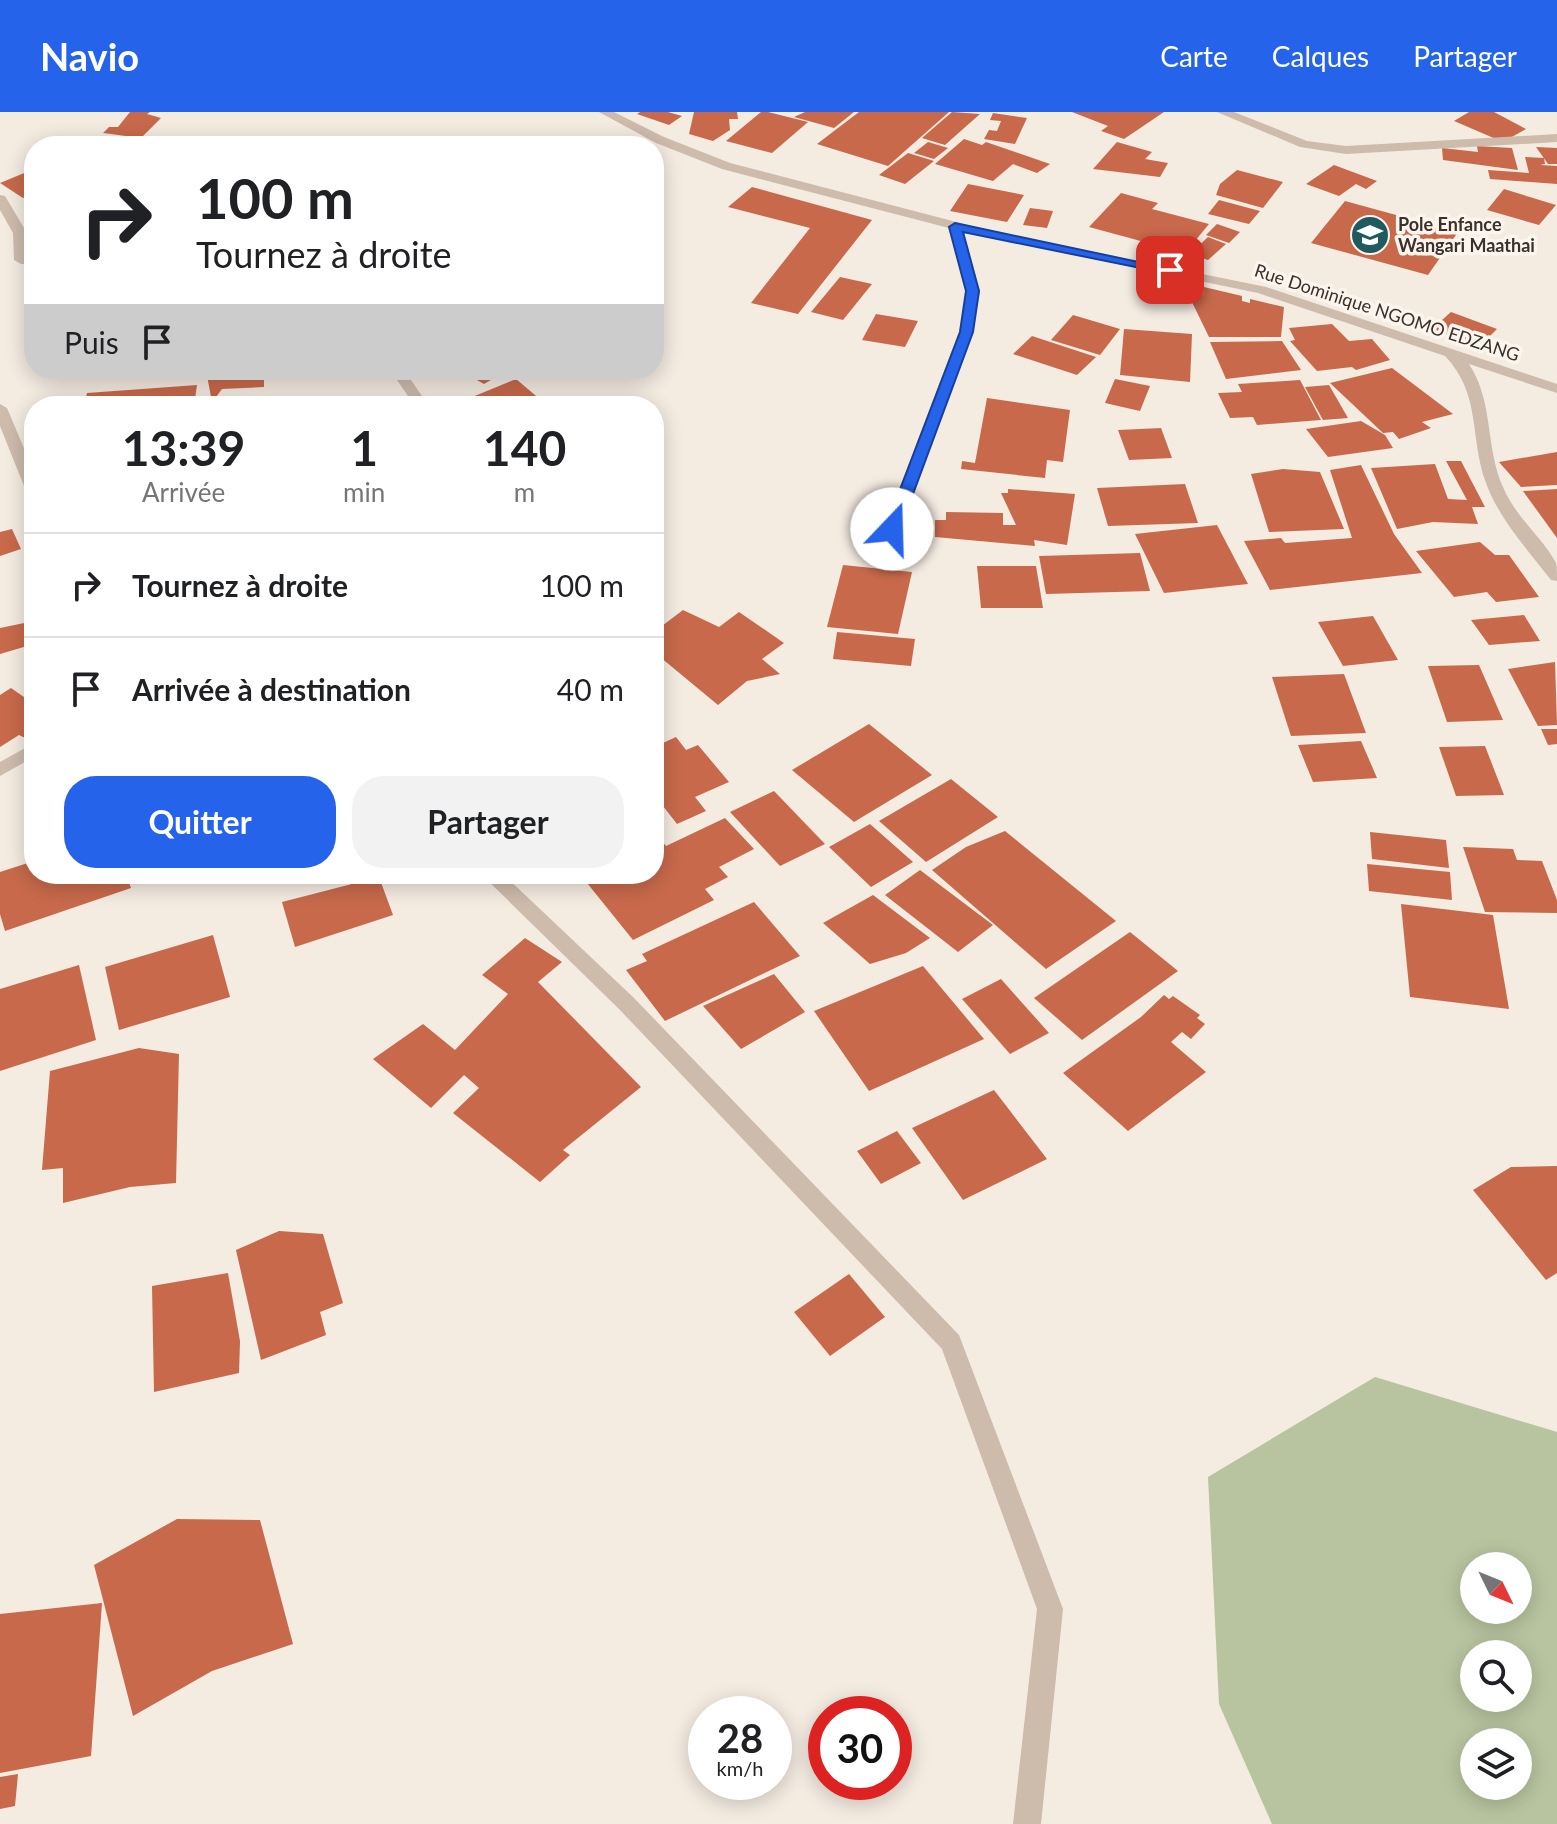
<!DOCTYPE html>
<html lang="fr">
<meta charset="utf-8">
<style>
body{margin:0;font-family:Lato,sans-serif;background:#f2f2f2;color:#202124;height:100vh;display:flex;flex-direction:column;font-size:30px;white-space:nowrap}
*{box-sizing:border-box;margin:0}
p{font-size:26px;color:#757577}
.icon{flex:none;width:44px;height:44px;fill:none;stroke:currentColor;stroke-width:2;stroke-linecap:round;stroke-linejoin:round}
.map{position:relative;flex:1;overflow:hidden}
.details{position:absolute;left:24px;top:284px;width:640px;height:488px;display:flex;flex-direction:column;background:#fff;border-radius:32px;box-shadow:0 4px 20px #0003}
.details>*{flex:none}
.banner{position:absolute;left:24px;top:24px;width:640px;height:244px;border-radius:32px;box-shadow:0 4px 20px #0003;background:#fff;color:#202124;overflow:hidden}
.needle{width:52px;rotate:133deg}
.tools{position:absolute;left:1460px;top:1440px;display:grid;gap:16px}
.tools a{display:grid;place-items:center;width:72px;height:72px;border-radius:50%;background:#fff;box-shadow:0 4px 20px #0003;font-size:40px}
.speed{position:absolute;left:688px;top:1584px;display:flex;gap:16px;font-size:40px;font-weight:700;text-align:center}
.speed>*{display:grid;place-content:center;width:104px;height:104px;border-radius:50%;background:#fff;box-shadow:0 4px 20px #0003;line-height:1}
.speed small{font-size:20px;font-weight:400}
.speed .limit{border:12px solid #d22;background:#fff;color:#111}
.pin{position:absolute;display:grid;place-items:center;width:68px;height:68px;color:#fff;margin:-34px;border-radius:16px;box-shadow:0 4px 12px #0006}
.me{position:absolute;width:88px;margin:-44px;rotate:21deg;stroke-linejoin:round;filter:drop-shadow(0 0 6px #0008)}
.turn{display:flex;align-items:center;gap:28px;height:168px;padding:0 40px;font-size:36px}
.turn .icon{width:104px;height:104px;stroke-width:2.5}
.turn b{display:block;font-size:56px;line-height:68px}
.then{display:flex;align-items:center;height:76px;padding:0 40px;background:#0003;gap:16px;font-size:30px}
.eta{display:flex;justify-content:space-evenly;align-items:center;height:136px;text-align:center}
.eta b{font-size:48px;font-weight:700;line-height:56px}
.cta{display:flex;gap:16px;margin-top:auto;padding:16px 40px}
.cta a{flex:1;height:92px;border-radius:32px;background:#2563eb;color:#fff;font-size:32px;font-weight:700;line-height:92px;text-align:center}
.cta a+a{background:#f2f2f2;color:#202124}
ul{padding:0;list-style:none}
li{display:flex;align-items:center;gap:24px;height:104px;padding:0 40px;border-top:2px solid #e0e0e0}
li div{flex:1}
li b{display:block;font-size:30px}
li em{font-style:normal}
header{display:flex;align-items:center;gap:48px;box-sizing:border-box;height:112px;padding:0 40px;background:#2563eb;color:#fff}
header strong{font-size:38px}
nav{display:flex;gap:44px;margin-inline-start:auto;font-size:28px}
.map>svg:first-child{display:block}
.green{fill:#b8c4a0;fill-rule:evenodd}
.building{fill:#c8694b}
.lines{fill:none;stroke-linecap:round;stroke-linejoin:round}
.street{fill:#cdbbac;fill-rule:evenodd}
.route{fill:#2563eb;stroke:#184099;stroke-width:2}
.labels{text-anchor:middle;stroke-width:7;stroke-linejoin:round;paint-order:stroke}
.far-poi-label{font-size:18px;font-weight:bold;fill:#3b302b;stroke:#fbf5ee;text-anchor:start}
.far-street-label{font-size:18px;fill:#3b302b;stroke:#fbf5ee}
</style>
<header>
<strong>Navio</strong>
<nav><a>Carte</a><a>Calques</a><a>Partager</a></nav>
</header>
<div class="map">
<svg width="1557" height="1712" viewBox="0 0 1557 1712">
<rect width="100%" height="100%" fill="#f4ebe1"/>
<path class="green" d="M1375 1265 1557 1320V1712H1272L1219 1592 1208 1365ZM1474 1454H1518V1498H1474ZM1474 1542H1518V1586H1474ZM1474 1630H1518V1674H1474Z"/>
<g class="building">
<polygon points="130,0 150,0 147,2 161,6 141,26 103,21 109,15 118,15"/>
<polygon points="640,0 668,0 682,4 669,13 637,2"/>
<polygon points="694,0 737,0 738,7 729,7 730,18 713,29 689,22"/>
<polygon points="761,0 768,0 808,10 772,41 726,29"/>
<polygon points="805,0 854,0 834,16 794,5"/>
<polygon points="859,0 949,0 888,54 817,32"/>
<polygon points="952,0 980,2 945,33 922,26"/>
<polygon points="1072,0 1164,0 1124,27 1101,19 1108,14"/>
<polygon points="1469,0 1494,0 1526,17 1503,30 1454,9"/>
<polygon points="993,1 1027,6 1015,32 984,27 989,18 997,19 1001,9 990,8"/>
<polygon points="964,27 982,33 986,30 1050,52 1037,61 1013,52 993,69 935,52"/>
<polygon points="928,30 948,36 934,47 914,41"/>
<polygon points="1117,30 1152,40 1145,47 1168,51 1160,65 1093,57"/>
<polygon points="1477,34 1512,36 1518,58 1443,48 1442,36 1478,40"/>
<polygon points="1536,35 1557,36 1557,52 1548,52"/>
<polygon points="908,41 934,49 905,72 879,63"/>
<polygon points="1525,45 1544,46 1545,52 1540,53 1557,54 1557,72 1490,67 1488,58 1529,61"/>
<polygon points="1334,53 1377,69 1366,77 1356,72 1339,84 1306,72"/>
<polygon points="34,57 34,82 23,86 0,71"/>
<polygon points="1237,58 1283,70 1263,96 1216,83 1220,72"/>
<polygon points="968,72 1024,83 1007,110 950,99"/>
<polygon points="752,75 872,108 798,202 751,191 810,116 728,95"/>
<polygon points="1504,77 1556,93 1539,113 1487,98"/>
<polygon points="1121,81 1158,91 1152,97 1209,112 1185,141 1089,115"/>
<polygon points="1219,88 1260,99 1249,112 1208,102"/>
<polygon points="1345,89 1458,120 1428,163 1311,131"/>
<polygon points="1030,96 1053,99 1047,116 1023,113"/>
<polygon points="1217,112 1240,120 1229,131 1206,123"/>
<polygon points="1208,125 1226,132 1208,148 1190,142"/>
<polygon points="840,165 872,172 843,208 811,200"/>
<polygon points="1204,175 1242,184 1242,189 1250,191 1250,187 1284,195 1281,225 1209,225 1188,182 1203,183"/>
<polygon points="1451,200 1497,217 1479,235 1432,217"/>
<polygon points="876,202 918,209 905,235 862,228"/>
<polygon points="1073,203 1120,217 1100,243 1051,228"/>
<polygon points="1332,212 1349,229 1372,227 1390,248 1356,258 1352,255 1317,259 1290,229 1295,228 1289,216"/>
<polygon points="1124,217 1192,222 1190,270 1120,263"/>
<polygon points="1032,224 1096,245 1077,263 1013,242"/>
<polygon points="1282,229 1301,258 1226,267 1210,230"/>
<polygon points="1392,256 1453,302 1422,310 1431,316 1399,327 1393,320 1383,321 1330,271"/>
<polygon points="206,258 264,258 264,275 222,277 216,285 211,285"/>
<polygon points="459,258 508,258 484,272"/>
<polygon points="516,267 548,294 464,294 460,290"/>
<polygon points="1115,267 1150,274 1140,299 1105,291"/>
<polygon points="1300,268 1321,308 1257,313 1253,305 1230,306 1218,281 1242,280 1238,272"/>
<polygon points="197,273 194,294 84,294 87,281"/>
<polygon points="1329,273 1348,306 1323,308 1305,275"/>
<polygon points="987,286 1070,298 1063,350 1047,348 1045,366 961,357 962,349 975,351"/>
<polygon points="1361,309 1385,323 1393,336 1328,345 1306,317"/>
<polygon points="1161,316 1172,346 1129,348 1118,318"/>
<polygon points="1557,340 1557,373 1521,375 1499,350"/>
<polygon points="1446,349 1461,349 1485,395 1472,395 1478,412 1433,410 1397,417 1371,356 1435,352 1448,387 1467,388"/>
<polygon points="1361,353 1394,422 1422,461 1270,478 1244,429 1281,426 1285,431 1352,426 1330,358"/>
<polygon points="1283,357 1320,360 1344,417 1269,420 1251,362"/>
<polygon points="1185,372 1198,411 1108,414 1097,376"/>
<polygon points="1008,377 1075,382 1067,433 1034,428 1035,434 935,425 935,408 946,408 946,400 1003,401 1003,413 1016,413 1001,381 1008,381"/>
<polygon points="1557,377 1557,426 1523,379"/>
<polygon points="1217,413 1248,472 1164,481 1135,422"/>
<polygon points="12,417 21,437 0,444 0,420"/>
<polygon points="1480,430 1495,443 1509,443 1539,485 1496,490 1487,480 1454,485 1416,439"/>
<polygon points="1140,441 1150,479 1046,482 1039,444"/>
<polygon points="843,453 912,460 898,522 827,515"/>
<polygon points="977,454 1036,454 1043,496 981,496"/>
<polygon points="683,498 719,515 739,500 784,531 762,547 780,562 747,569 718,593 654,540 654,520"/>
<polygon points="1524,503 1540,529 1489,533 1471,508"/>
<polygon points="1373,504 1398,548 1343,554 1318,510"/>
<polygon points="34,509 34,532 0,542 0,516"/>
<polygon points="837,520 915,527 911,554 833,547"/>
<polygon points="1555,550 1557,613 1538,614 1508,557"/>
<polygon points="1479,553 1503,608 1447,610 1428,554"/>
<polygon points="1344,562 1366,621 1291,624 1272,565"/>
<polygon points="11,576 34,592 34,625 29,628 19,623 0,635 0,583"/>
<polygon points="869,612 932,663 854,710 792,658"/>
<polygon points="1541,617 1557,617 1557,632 1548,633"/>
<polygon points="676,625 686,638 698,633 729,670 695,685 706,699 677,712 663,694 654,698 654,635"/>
<polygon points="1361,629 1377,666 1313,670 1298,633"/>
<polygon points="1485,634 1504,683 1456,684 1439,635"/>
<polygon points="951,667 998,705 926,750 879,709"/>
<polygon points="774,679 825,732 780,754 730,700"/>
<polygon points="725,706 754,737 719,755 728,765 705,777 714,788 633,828 583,766 591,762 654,762 654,732 661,728 666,734"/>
<polygon points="870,712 913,750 871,775 829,735"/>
<polygon points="1005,719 1116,809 1046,857 932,758 966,735"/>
<polygon points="1370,720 1446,728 1449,756 1372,747"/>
<polygon points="1463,735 1513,737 1517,748 1542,749 1557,788 1557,801 1485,800"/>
<polygon points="34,749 34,762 126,762 131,776 5,819 0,802 0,760"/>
<polygon points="1367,752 1450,760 1452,788 1369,779"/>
<polygon points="920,758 993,813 958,840 885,783"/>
<polygon points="379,765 393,803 295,835 282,790"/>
<polygon points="873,783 930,826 906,841 870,852 823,811"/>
<polygon points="754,790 800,844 665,909 626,858 647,849 642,842"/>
<polygon points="1401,792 1493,803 1509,897 1410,885"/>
<polygon points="1130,820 1178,859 1082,928 1034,886"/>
<polygon points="213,823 230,885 119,918 105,855"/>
<polygon points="525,826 562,850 538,870 641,975 563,1038 570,1043 540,1070 453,1001 479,976 464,963 431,996 373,947 423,912 455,938 508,882 482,863"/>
<polygon points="79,853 96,928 0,959 0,877"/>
<polygon points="923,854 984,927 869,979 814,899"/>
<polygon points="774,862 805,900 741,937 703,894"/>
<polygon points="1001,867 1049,921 1010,942 962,887"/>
<polygon points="1164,883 1169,887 1173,884 1200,903 1197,906 1205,912 1191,927 1182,920 1171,930 1206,960 1128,1019 1063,961 1141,905"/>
<polygon points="139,936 179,942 176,1071 130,1075 63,1091 63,1056 42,1058 50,959"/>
<polygon points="994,978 1047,1047 963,1088 912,1016"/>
<polygon points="897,1019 921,1051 881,1072 857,1039"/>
<polygon points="1557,1054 1557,1161 1546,1168 1473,1078 1511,1055"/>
<polygon points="279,1119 323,1122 343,1191 320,1200 326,1223 261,1248 236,1138"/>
<polygon points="228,1161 240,1229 239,1261 154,1280 152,1174"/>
<polygon points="849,1162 885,1205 830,1244 794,1200"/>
<polygon points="177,1407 260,1408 293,1532 212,1559 133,1604 94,1453"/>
<polygon points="102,1491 91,1644 0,1661 0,1502"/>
<polygon points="18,1662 15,1694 0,1697 0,1665"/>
</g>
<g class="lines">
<g class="street">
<path d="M599 0H614L664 25 730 51 987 118 1266 175 1557 272V281L1469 252C1494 290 1485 335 1503 375 1516 406 1542 425 1556 451 1557 456 1557 463 1557 469L1551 468C1528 438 1499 407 1486 371 1469 325 1482 283 1445 244L1258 181 963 120 980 179 973 220 900 417 892 422 886 421 884 417 959 220 966 179 949 116 722 57 656 31Z"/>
<polygon points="1217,0 1234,0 1307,29 1346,34 1557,22 1557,30 1346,42 1300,35"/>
<polygon points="0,83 5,84 27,121 28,144 34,144 34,152 21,152 14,148 13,121 0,98"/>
<polygon points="390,258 404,258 429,294 415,294"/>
<polygon points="0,292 7,296 34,360 34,384 26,379 0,314"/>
<polygon points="34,631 34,645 0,664 0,650"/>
<polygon points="481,762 503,762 634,886 959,1223 1063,1497 1041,1712 1013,1712 1037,1497 942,1237 620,898"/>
</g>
</g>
<polygon class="route" points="955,111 1176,158 1170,162 963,120 979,179 973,220 900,417 892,422 885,417 960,220 966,179 949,115"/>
<defs>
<symbol id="school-disc" viewBox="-11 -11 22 22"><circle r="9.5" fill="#1f5a5e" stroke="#fbf5ee"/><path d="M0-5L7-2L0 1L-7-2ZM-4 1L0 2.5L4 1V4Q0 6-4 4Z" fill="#fff"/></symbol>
</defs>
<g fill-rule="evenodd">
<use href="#school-disc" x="1348" y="101" width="44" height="44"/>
</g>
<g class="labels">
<g class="far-poi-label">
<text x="1398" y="119">Pole Enfance<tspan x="1398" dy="21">Wangari Maathai</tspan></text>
</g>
<g class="far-street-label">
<text transform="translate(1387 201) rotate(18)" y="6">Rue Dominique NGOMO EDZANG</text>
</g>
</g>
</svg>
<div class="tools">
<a><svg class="needle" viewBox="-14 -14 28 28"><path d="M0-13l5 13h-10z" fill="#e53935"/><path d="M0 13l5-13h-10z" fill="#757577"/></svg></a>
<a><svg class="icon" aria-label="search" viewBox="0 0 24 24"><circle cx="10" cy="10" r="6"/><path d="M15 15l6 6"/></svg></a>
<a><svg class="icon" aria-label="layers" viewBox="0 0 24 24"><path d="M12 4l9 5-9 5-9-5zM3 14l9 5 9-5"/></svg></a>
</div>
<div class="speed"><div>28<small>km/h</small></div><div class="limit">30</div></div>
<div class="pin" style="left:1170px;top:158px;background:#d93025"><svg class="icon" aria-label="arrive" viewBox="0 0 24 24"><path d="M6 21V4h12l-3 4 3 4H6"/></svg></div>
<svg class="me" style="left:892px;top:417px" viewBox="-20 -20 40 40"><circle r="19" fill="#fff"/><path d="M0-13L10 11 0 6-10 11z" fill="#2563eb"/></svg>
<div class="banner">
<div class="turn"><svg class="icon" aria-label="right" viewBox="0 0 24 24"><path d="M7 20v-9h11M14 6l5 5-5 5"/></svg><div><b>100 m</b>Tournez à droite</div></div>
<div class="then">Puis<svg class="icon" aria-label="arrive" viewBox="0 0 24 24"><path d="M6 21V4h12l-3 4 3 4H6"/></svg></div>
</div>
<section class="details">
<div class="eta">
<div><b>13:39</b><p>Arrivée</p></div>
<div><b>1</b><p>min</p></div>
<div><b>140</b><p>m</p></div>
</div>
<ul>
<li><svg class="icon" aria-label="right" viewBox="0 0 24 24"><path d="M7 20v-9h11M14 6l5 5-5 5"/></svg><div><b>Tournez à droite</b></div><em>100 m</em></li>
<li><svg class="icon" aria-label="arrive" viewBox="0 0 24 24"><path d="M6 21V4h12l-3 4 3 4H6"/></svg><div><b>Arrivée à destination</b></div><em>40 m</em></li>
</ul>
<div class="cta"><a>Quitter</a><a>Partager</a></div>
</section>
</div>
